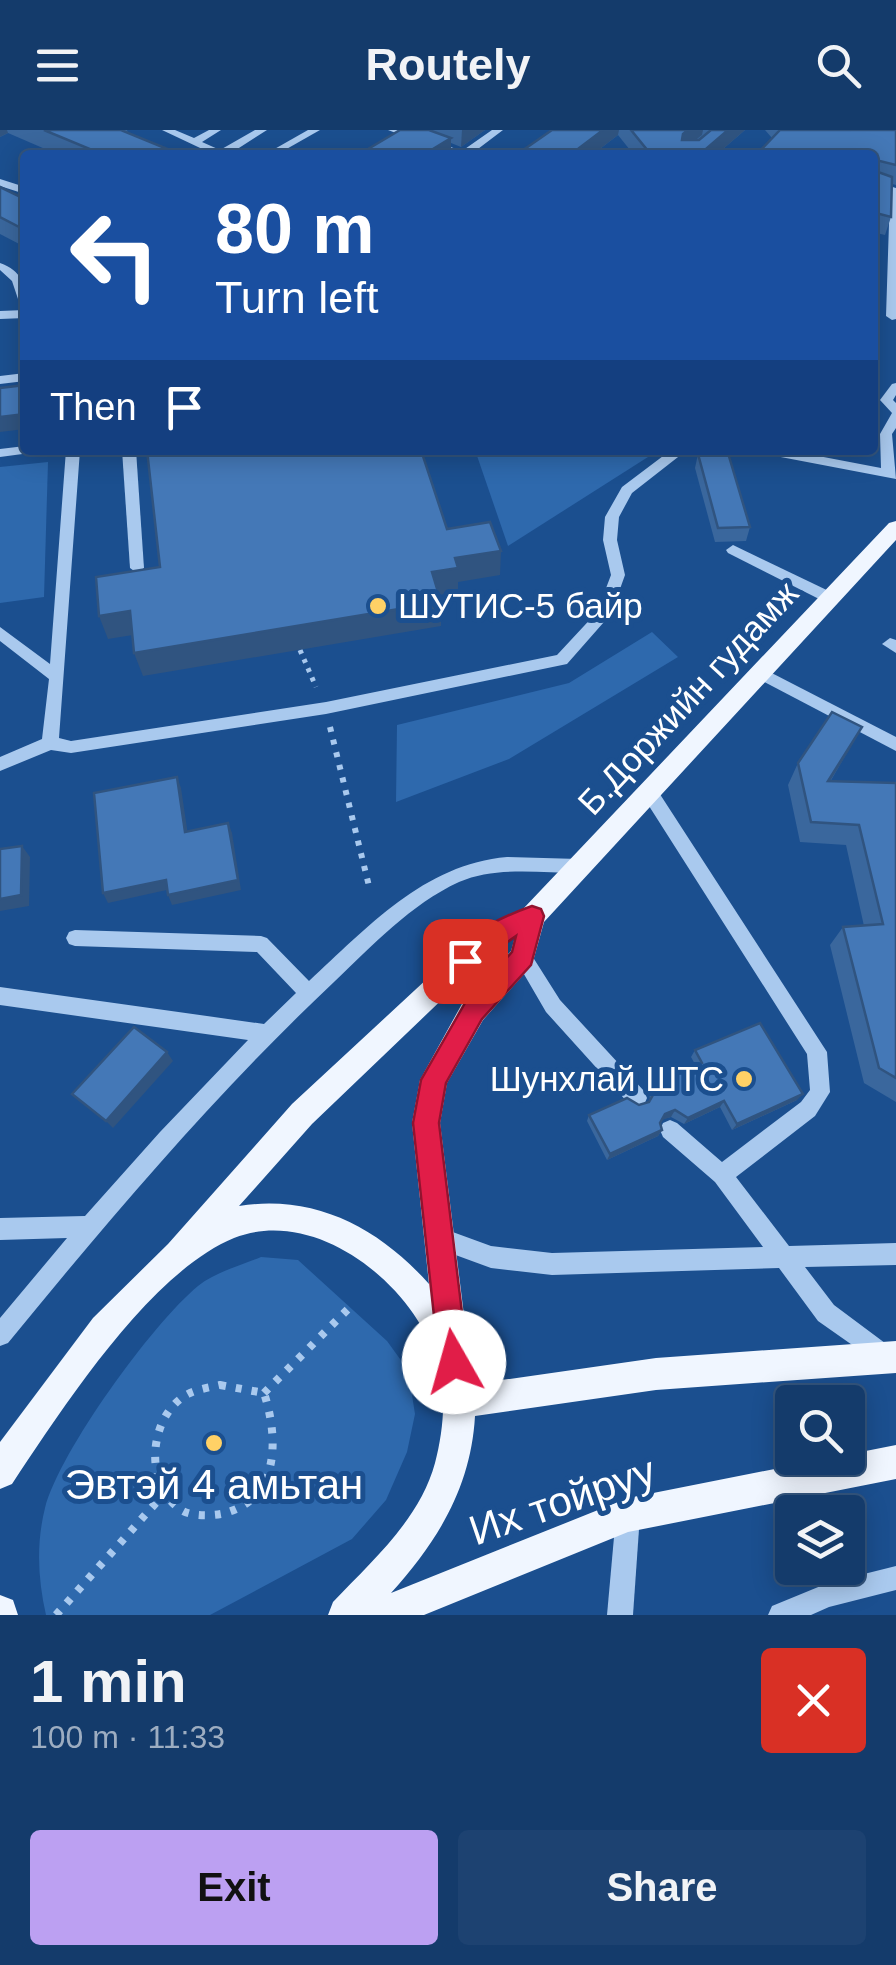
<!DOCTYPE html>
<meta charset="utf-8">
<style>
body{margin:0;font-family:Helvetica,sans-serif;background:#1d4271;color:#f1f3f6;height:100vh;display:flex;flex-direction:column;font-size:38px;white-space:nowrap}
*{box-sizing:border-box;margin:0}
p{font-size:32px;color:#9dadc1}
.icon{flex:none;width:55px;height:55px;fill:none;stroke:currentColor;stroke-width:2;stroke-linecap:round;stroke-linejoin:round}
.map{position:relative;height:1485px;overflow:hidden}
.side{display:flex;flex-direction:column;background:#143b6b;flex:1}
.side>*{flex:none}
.guide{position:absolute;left:20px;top:20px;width:858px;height:305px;border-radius:10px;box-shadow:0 5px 25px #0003,0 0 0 2px #33557e;background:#1a4fa0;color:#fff;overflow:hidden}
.controls{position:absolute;left:775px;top:1255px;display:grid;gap:20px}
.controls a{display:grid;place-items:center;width:90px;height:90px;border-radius:10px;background:#143b6b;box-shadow:0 5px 25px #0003,0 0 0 2px #33557e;font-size:50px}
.pin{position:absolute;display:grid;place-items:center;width:85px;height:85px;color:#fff;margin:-42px;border-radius:20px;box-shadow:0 5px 15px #0006}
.me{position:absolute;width:110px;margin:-55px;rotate:353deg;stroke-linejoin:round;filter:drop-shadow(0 0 8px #0008)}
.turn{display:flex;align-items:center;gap:35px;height:210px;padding:0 30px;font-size:45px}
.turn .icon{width:130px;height:130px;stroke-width:2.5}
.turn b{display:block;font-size:70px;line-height:85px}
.then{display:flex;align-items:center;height:95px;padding:0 30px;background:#0003;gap:20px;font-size:38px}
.round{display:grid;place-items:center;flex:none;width:105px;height:105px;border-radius:10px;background:#1d4271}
.summary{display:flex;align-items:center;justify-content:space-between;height:170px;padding:0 30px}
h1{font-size:60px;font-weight:600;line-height:75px}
.button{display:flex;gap:20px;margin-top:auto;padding:20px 30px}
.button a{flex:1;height:115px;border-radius:10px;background:#bca0f2;color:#111;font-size:40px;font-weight:600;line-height:115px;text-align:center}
.button a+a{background:#1d4271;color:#f1f3f6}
header{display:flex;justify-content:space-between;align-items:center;height:130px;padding:0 30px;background:#143b6b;font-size:45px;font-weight:600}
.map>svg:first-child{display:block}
.green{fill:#2e69ad}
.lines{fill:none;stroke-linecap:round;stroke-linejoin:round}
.path-far2{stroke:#a9c9ee;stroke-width:5;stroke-dasharray:4 6;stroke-linecap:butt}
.path-far1{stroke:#a9c9ee;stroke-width:6;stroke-dasharray:5 8;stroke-linecap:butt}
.path{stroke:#a9c9ee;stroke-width:8;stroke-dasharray:6 10;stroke-linecap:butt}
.minor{fill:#a9c9ee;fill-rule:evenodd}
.major{fill:#f0f6ff;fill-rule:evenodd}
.wall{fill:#3a679d}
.shaded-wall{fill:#305480}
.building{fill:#4478b7;stroke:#305480;stroke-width:2.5}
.route{fill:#e11d48;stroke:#92132f;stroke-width:2.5}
.poi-dot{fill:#ffd166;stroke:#1b4f8f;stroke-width:4}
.labels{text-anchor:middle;stroke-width:10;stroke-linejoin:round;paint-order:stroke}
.poi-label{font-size:35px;fill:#fff;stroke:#1b4f8f;text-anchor:start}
.street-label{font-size:35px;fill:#fff;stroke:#1b4f8f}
.near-poi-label{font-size:42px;fill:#fff;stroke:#1b4f8f}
.near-street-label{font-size:42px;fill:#fff;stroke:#1b4f8f}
</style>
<header><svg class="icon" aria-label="menu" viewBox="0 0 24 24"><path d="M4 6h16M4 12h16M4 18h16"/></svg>Routely<svg class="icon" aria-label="search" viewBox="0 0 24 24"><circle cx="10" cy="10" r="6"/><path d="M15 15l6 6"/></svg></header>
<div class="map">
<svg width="896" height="1485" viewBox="0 0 896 1485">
<rect width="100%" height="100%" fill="#1b4f8f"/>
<g class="green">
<polygon points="475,320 659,320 508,416"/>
<polygon points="48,332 44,467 0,473 0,337"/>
<polygon points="652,502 678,527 509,629 396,672 397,595 569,553"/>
<path d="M261 1127 298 1130 387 1211 408 1240 415 1284 407 1322 386 1370 352 1409 210 1485H46C38 1450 36 1414 45 1378 60 1321 152 1194 198 1156 215 1142 242 1135 261 1127Z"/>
</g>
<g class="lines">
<polyline class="path-far2" points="300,520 316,557"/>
<polyline class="path-far1" points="330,597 369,756"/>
<g class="path">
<path d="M220 1255 264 1263C279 1309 280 1371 221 1384 210 1386 192 1386 183 1381 142 1357 148 1283 190 1263 199 1259 211 1257 220 1255Z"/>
<polyline points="264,1263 351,1176"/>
<polyline points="56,1485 162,1366"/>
</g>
<g class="minor">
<polygon points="162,0 175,0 194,8 209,0 221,0 202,12 220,20 255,0 267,0 228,25 215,25"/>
<polygon points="308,0 320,0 276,25 264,25"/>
<polygon points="388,0 402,0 462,21 492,0 503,0 470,25 453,25"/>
<polygon points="0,49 25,57 25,64 0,56"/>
<polygon points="872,51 896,58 896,189 892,190 886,186 890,63 872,57"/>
<path d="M0 133C22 141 25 154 25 175L19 172 12 151 0 140Z"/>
<polygon points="25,180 25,188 0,189 0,181"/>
<polygon points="25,243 25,251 0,254 0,246"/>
<polygon points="896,253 896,265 893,270 896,273 896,298 892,304 896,349 765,324 758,320 787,320 881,338 880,304 892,283 880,270 892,254"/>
<polygon points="25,316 25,320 32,320 30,323 0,327 0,319"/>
<polygon points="66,320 80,320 59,608 71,611 326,572 557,525 597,482 611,445 603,410 605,387 622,357 671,320 687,320 632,363 619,387 617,410 625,445 611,484 567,534 326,584 71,623 51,620 0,641 0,627 42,609 49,549 0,511 0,497 50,534"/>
<polygon points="122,320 136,320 144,438 137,443 130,438"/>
<polygon points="733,415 835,464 837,468 835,472 825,472 728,423 726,420"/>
<polygon points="890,508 896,510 896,523 882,514"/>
<polygon points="758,536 896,607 896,621 753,546 750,542 753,538"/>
<polygon points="648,653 654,655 827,922 830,962 815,986 736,1047 789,1116 896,1113 896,1135 805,1137 834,1175 893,1219 896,1228 893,1235 885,1238 818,1191 779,1138 552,1145 491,1138 431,1116 428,1108 431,1100 439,1097 491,1116 552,1123 763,1117 715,1052 663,1007 660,1000 663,993 670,990 677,993 722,1032 801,972 810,960 807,924 642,665 640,660 642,655"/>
<path d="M507 727 579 729 585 731 588 736 585 741 579 743C540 743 496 736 459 752 411 774 372 816 334 852 216 963 111 1087 8 1213L0 1216V1188L67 1108 0 1110V1088L85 1086 160 1002 248 910 0 875V857L264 894 296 863 257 822 75 816 69 814 66 808 69 802 75 800 261 806 267 808 309 851C367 798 424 734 507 727Z"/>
<polygon points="523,819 529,821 560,870 644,961 647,968 644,975 637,978 630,975 546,882 514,827 517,821"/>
<polygon points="628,1373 637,1376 640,1385 633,1485 607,1485 616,1385 619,1376"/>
<polygon points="896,1436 896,1460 829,1477 811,1485 768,1485 772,1476 828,1453"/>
</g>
<g class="major">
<path d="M896 391V410L544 792 532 835 483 890 447 953 440 993 467 1209 464 1217 474 1254 656 1228 896 1211V1243L656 1260 475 1286C471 1357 438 1411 391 1463L628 1368 896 1315V1349L628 1402 424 1485H328L333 1472C372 1431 420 1389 435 1333 443 1302 447 1266 438 1235 417 1157 317 1075 234 1108 149 1143 62 1279 12 1354L0 1359V1312L93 1188 168 1114 292 974 483 797 523 779 889 393ZM515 807 511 821 463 872 420 950 412 993 429 1154C379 1098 315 1064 239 1076L312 994 501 813Z"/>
<polygon points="0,1465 13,1470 18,1485 0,1485"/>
</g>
</g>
<g class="wall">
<polygon points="0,0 127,0 128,3 182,25 59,25 8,3 0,7"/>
<polygon points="400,0 485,0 461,17 451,13 451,25"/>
<polygon points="552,0 745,0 716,25 634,25 618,5 592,25 516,25"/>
<polygon points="765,0 896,0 896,55 892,54 891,87 885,105 872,102 872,25 772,8"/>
<polygon points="0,57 25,69 25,117 0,104"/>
<polygon points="698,324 750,397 746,411 715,412 695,338"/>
<polygon points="862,597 830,652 896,653 896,972 864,953 830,815 843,797 864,796 846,715 800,712 788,655 798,633"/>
<polygon points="695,920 797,970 732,1000 720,977 684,994 671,987 662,989 660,993 662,1000 658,1006 607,1030 587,991 589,985 649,972 650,969 649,962 652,956 696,936 691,927"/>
</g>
<g class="shaded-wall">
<polygon points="0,0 7,0 8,3 0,7"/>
<polygon points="462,0 485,0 461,17"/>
<polygon points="603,0 619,0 618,5 592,25 570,25"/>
<polygon points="688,0 703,0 702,5 680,22 683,4"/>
<polygon points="728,0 745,0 716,25 699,25"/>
<polygon points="451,8 451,25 423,25"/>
<polygon points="25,284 25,299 0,302 0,287"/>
<polygon points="501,421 500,445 458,452 458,462 432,466 432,442 455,428"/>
<polygon points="441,472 441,496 143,546 134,523"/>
<polygon points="130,481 139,504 108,509 99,486"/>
<polygon points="862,597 850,619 816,673 828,651"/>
<polygon points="177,647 181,658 189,712 185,702"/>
<polygon points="228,693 232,703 241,760 172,775 168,765"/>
<polygon points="22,716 30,727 29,776 0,781 0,769"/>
<polygon points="166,750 171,759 108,773 103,763"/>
<polygon points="167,922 173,931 113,998 106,991"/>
<polygon points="803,964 797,970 732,1000 737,994"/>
<polygon points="724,971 720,977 684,994 688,988"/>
<polygon points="675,980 671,987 662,990 665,984"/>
<polygon points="662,1000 658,1006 607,1030 610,1024"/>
</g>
<g class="building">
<polygon points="44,0 121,0 182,25 104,25"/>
<polygon points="400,0 429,0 451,8 423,25 358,25"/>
<polygon points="552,0 603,0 570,25 516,25"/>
<polygon points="631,0 688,0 683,4 682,10 699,10 711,0 728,0 699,25 644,25 648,21"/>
<polygon points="780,0 896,0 896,35 876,30 875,41 892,47 891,87 876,83 872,98 872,25 756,25"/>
<polygon points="0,57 25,69 25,100 0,87"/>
<polygon points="25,255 25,284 0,287 0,258"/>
<polygon points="147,320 421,320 447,399 490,392 501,421 455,428 458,438 432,442 441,472 134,523 130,481 99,486 96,447 160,437"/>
<polygon points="728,323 750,397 718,398 698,324"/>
<polygon points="832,582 862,597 828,651 896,653 896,948 879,938 843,797 883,794 859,695 811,692 798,633"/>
<polygon points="177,647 185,702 228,693 238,750 168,765 166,750 103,763 94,663"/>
<polygon points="22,716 21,765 0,769 0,719"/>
<polygon points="760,893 803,964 737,994 724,971 688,988 675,980 665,984 660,993 662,1000 610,1024 589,985 627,968 639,975 649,972 654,963 652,956 702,933 695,920"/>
<polygon points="134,897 167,922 106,991 72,964"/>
</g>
<path class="route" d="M532 776 541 779 544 786 531 835 482 889 446 953 439 993 468 1232 464 1243 454 1247 443 1243 439 1232 413 993 421 950 465 873 512 822 516 806 465 842 457 839 453 831C466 802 504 786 532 776Z"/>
<g class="poi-dot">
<circle cx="378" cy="476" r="10"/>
<circle cx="744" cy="949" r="10"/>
<circle cx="214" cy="1313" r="10"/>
</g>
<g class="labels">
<g class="poi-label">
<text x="398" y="488">ШУТИС-5 байр</text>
<text x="724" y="961" text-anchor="end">Шунхлай ШТС</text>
</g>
<g class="street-label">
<text transform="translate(688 568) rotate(-47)" y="12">Б.Доржийн гудамж</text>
</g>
<g class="near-poi-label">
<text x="214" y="1369">Эвтэй 4 амьтан</text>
</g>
<g class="near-street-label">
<text transform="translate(562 1370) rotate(-19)" y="15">Их тойруу</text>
</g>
</g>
</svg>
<div class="controls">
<a><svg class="icon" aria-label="search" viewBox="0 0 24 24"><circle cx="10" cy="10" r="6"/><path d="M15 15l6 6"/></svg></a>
<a><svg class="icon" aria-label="layers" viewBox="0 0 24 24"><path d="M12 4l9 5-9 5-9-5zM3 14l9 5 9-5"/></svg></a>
</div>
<div class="pin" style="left:465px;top:831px;background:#d93025"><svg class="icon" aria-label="arrive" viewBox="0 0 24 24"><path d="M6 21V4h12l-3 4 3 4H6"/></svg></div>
<svg class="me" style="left:454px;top:1232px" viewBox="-20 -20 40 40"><circle r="19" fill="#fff"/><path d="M0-13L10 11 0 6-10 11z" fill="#e11d48"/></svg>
<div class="guide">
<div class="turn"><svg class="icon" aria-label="left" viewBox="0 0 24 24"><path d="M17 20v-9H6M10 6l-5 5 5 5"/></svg><div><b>80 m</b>Turn left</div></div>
<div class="then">Then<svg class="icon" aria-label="arrive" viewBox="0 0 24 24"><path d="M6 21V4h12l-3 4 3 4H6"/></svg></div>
</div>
</div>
<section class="side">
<div class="summary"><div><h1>1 min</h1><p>100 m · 11:33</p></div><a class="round" style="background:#d93025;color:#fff"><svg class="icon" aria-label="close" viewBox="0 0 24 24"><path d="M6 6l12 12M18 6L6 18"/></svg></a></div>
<div class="button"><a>Exit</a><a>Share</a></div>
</section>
